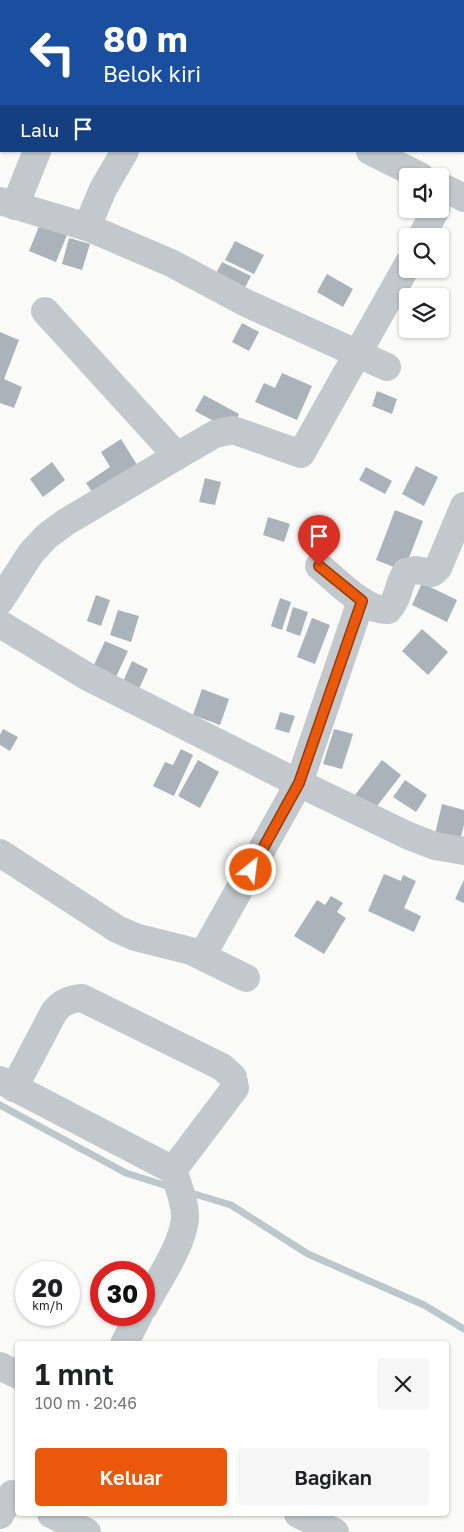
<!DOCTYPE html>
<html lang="id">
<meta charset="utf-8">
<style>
body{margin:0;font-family:"Golos Text",sans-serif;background:#f6f6f6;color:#202124;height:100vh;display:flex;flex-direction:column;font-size:19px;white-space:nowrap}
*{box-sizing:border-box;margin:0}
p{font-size:16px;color:#757577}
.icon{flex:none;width:28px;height:28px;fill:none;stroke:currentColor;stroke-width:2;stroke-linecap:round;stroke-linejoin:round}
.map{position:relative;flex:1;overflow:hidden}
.drawer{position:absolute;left:15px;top:1341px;width:434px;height:175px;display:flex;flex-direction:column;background:#fff;border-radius:5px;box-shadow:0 1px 4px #0004}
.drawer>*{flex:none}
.banner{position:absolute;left:0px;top:0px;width:465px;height:152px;box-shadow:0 1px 4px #0004;background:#1a4fa0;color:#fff;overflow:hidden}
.fabs{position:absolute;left:399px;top:168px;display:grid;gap:10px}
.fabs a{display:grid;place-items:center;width:50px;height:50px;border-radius:5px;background:#fff;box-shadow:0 1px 4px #0004;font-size:25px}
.speed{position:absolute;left:15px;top:1261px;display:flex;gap:10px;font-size:25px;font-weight:700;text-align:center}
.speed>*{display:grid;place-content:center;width:65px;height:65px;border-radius:50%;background:#fff;box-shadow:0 1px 4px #0004;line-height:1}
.speed small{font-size:12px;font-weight:400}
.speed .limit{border:8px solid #d22;background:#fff;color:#111}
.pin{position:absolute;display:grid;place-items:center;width:42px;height:42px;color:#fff;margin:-51px -21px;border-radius:50% 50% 50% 0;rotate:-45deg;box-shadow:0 0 5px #0007}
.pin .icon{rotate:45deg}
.me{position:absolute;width:55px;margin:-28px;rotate:29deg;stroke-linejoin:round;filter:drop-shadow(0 0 4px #0008)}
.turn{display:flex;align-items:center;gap:18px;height:105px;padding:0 20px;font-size:22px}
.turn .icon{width:65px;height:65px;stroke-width:2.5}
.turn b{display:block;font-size:35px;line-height:42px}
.then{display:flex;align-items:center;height:48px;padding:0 20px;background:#0003;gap:10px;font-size:19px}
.round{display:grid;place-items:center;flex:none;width:52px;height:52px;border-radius:5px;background:#f6f6f6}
.head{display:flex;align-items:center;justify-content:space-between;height:85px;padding:0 20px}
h1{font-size:30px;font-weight:600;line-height:38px}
.action{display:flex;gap:10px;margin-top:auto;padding:10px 20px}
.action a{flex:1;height:58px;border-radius:5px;background:#ea580c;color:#fff;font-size:20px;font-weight:600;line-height:58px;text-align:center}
.action a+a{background:#f6f6f6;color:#202124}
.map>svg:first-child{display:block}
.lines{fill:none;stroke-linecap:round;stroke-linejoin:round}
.stream{stroke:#bbc7cb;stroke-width:7}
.building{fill:#aab3b9}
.minor{stroke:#c3c8cc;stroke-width:28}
.route-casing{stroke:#983908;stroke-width:12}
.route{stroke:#ea580c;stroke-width:9}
</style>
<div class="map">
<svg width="464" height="1532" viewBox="0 0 464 1532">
<rect width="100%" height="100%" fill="#fafaf8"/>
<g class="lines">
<g class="stream">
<polyline points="0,1105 126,1173 170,1187"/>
<polyline points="188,1192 231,1205 308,1254 424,1305 464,1329"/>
</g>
</g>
<g class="building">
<polygon points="40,224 67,235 56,262 29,251"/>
<polygon points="69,238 90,244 82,270 62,264"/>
<polygon points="235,241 264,255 254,274 225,260"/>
<polygon points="222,262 251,276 241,295 212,281"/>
<polygon points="327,274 353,289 343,307 317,292"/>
<polygon points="242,323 259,332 249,351 232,342"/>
<polygon points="0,332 19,340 4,379 22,387 14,408 0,403"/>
<polygon points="282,373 312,386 297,420 255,402 264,383 275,388"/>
<polygon points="377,391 397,399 392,414 372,406"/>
<polygon points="204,395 239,414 230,430 195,411"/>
<polygon points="121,439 141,471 97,499 86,483 110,467 101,452"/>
<polygon points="52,462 65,480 43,497 30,479"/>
<polygon points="416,466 438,477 424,506 402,494"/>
<polygon points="366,467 392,481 385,494 359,480"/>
<polygon points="205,478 221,482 215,505 199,502"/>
<polygon points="395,510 423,521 404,571 376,560"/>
<polygon points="268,517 290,524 284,542 263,535"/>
<polygon points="422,583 457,600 447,622 412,605"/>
<polygon points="96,595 110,600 101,626 87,621"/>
<polygon points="280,598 291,602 282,630 271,626"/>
<polygon points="293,607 308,612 300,636 286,631"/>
<polygon points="118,610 139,616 131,642 110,635"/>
<polygon points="312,618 330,625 315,664 297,657"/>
<polygon points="422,629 448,652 428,675 402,651"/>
<polygon points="105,641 128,651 116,677 93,667"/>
<polygon points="132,661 148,669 138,691 122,684"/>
<polygon points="202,689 229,699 220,725 193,715"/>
<polygon points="280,712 295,716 289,733 275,729"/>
<polygon points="3,729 18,737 10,751 0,745 0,735"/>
<polygon points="334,729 353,734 342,769 323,764"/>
<polygon points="181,749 193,755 174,796 153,786 165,762 173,765"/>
<polygon points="198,760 219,772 200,808 178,796"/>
<polygon points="382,760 401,775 374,810 355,795"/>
<polygon points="405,780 427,795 416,812 393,797"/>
<polygon points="442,804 464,810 464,825 460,840 435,834"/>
<polygon points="384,874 401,881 403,875 416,881 404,908 421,916 414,932 368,911"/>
<polygon points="464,880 464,903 455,899"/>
<polygon points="331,896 343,903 337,912 346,918 324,954 294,936 317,900 325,905"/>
</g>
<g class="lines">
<g class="minor">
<polyline points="397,1 398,0"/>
<polyline points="370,151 420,176"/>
<polyline points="440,186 464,198"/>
<polyline points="0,201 87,227 171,263 246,303 387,367"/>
<polyline points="15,206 37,151"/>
<polyline points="87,227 103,189 125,151"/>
<polyline points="422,236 436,209"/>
<polyline points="177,456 215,434 233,430 301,454 408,264"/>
<path d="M319 566C336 580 366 612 388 610 399 599 398 584 406 572L416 570 432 573 438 568 464 506"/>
<polyline points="0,601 31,553 47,536 66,522 177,456 45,311"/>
<polyline points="0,624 88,677 284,776 409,836 435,846 464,851"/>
<polyline points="0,853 117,929 135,937 191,951 246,978"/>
<polyline points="202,956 299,783 361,601"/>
<path d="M0 1080 173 1170C178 1186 186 1203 185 1219 182 1247 157 1282 144 1307"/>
<path d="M14 1088 54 1012C62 1002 70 999 82 998L222 1067 233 1077 235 1088 173 1170"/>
<polyline points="124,1344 139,1315"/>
<polyline points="0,1366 18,1375"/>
<polyline points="51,1514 87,1532"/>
<polyline points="298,1514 335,1532"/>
<polyline points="0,1515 12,1494 18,1496"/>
</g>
</g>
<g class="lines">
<defs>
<polyline id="route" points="251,870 299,783 362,601 319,566"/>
</defs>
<use href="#route" class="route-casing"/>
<use href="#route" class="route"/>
</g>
</svg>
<div class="fabs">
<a><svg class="icon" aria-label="sound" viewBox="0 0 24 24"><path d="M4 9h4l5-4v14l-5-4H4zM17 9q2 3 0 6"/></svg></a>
<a><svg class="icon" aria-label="search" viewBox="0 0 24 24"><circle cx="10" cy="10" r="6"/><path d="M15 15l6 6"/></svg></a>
<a><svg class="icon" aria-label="layers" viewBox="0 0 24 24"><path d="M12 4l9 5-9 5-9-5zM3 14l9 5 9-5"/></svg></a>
</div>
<div class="speed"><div>20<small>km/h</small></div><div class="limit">30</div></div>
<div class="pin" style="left:319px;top:566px;background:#d93025"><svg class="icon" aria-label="arrive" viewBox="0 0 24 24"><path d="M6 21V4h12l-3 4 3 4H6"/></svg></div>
<svg class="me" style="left:251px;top:870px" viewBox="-20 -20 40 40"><circle r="17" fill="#ea580c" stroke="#fff" stroke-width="3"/><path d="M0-11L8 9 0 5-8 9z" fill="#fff"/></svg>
<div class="banner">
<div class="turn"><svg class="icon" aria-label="left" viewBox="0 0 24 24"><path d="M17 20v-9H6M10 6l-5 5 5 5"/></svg><div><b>80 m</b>Belok kiri</div></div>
<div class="then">Lalu<svg class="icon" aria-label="arrive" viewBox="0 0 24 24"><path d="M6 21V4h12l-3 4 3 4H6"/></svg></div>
</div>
<section class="drawer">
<div class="head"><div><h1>1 mnt</h1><p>100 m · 20:46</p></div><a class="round"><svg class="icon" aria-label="close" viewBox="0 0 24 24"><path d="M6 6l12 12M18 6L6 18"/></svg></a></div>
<div class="action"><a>Keluar</a><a>Bagikan</a></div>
</section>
</div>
